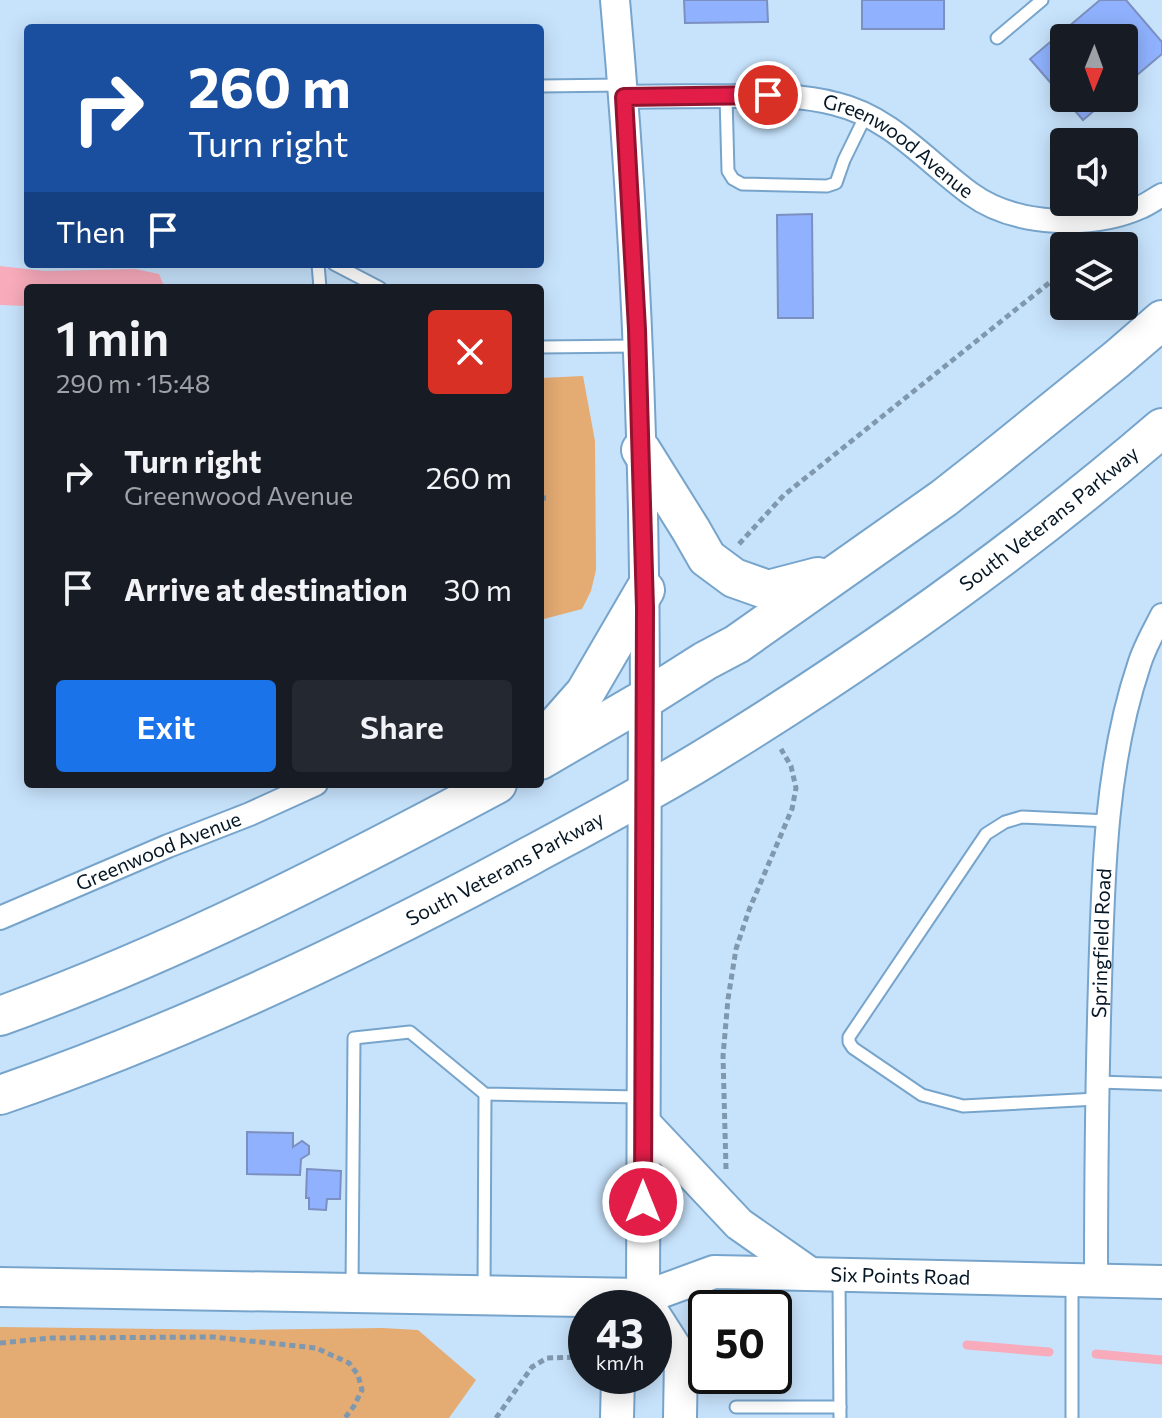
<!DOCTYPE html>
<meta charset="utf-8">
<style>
body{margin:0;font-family:Commissioner,sans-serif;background:#242831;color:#f1f3f6;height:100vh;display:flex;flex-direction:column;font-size:30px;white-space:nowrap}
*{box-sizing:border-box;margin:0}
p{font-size:26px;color:#9ea1a6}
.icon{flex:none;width:44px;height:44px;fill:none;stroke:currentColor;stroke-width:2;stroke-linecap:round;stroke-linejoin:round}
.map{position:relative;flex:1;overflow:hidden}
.details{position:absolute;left:24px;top:284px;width:520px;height:504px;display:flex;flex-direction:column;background:#171b24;border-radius:8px;box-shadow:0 4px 20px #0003}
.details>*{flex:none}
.hud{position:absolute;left:24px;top:24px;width:520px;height:244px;border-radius:8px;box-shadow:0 4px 20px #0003;background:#1a4fa0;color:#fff;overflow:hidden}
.needle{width:52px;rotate:181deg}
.tools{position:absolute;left:1050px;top:24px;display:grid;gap:16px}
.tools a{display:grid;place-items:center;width:88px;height:88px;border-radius:8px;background:#171b24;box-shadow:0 4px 20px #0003;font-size:40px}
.speed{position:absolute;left:568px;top:1290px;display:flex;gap:16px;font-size:40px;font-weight:700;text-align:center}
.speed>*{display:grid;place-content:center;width:104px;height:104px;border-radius:50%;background:#171b24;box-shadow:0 4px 20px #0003;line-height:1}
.speed small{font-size:20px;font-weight:400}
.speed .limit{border:4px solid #111;border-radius:12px;background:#fff;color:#111}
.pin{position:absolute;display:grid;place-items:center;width:68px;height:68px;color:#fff;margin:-34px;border:4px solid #fff;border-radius:50%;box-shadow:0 2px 8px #0007}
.me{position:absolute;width:88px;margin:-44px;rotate:0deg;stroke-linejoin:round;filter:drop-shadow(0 0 6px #0008)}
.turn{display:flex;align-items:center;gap:28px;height:168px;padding:0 32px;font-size:36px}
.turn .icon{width:104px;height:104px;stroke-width:2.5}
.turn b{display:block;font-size:56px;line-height:68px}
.then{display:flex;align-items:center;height:76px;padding:0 32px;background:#0003;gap:16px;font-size:30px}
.round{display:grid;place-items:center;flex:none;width:84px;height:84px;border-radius:8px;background:#242831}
.overview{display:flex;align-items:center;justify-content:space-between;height:136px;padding:0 32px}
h1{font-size:48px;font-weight:600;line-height:60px}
.cta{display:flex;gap:16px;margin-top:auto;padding:16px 32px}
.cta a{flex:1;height:92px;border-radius:8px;background:#1a73e8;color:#fff;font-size:32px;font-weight:600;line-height:92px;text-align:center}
.cta a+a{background:#242831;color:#f1f3f6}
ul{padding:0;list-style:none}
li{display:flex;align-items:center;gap:24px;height:112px;padding:0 32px}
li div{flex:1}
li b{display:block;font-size:30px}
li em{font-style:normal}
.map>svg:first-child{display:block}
.green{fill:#e4ab73}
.water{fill:#f8abbb}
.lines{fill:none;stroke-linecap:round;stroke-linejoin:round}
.stream{stroke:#f8abbb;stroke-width:9}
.building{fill:#90b2fe;stroke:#7b90c0;stroke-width:2}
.service-casing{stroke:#77a4cb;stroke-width:15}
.minor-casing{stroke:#77a4cb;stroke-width:26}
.tertiary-casing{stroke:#77a4cb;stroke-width:32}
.secondary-casing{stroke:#77a4cb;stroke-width:36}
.trunk-casing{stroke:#77a4cb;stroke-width:42}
.path{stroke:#8098ad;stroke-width:5;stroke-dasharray:6 4;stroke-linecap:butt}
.service{stroke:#fff;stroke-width:11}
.minor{stroke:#fff;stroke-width:22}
.tertiary{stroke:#fff;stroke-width:28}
.secondary{stroke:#fff;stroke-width:32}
.trunk{stroke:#fff;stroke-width:38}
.route-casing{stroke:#92132f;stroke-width:20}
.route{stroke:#e11d48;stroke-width:14}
.labels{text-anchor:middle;stroke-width:8;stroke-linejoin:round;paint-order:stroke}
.street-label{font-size:20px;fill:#051625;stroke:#c7e3fc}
</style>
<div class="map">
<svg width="1162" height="1418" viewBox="0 0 1162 1418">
<rect width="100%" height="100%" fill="#c7e3fc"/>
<g class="green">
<polygon points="583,376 595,441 596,570 591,591 582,609 540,620 540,378"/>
<polygon points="0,1327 243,1330 383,1328 418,1330 476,1380 449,1418 0,1418"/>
</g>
<polygon class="water" points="0,266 45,271 135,269 159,274 165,288 28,288 28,306 0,305"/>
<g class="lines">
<g class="stream">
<polyline points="967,1345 1049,1352"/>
<polyline points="1096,1354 1162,1360"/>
</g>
</g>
<g class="building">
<polygon points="684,0 767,0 768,22 685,23"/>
<rect x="862" y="0" width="82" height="29"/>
<polygon points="1100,0 1126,0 1162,42 1162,54 1124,86 1124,38 1064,38 1064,98 1109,98 1083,120 1030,59"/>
<polygon points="812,214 813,318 778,318 777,215"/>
<polygon points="247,1132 293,1133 293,1147 302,1141 309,1146 309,1154 301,1159 300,1175 247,1174"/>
<polygon points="307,1169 341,1171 340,1199 327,1199 326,1210 309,1209 309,1198 306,1198"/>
</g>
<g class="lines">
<defs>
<g id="service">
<polyline points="997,38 1042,0"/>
<polyline points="540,86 622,85"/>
<polyline points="726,96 728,171 733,179 742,184 827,186 836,183 844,160 866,115"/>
<polyline points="318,264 320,288"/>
<polyline points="334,264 380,288"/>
<polyline points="540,347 637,346"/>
<polyline points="1097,1082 1162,1084"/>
<polyline points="1097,1099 963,1106 922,1095 853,1048 849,1042 849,1037 986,834 1005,822 1022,817 1109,821"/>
<polyline points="839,1279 840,1418"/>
<polyline points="352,1288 354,1038 410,1032 485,1094 639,1097"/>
<polyline points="484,1290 485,1094"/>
<polyline points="736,1407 840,1407"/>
<polyline points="1072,1418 1072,1281"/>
</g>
<g id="minor">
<path id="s1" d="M624 97C660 96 697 96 733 96 768 95 803 95 836 104 891 117 927 162 971 194 1015 226 1092 229 1141 207 1148 204 1155 199 1162 195"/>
<path id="s2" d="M0 918 168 846 250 814 316 784"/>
<path id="s3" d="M1096 1281C1096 1181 1097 1082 1100 983 1103 877 1105 766 1139 665 1144 648 1154 631 1162 615"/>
</g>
<path id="tertiary" d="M615 0C636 232 645 466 645 699"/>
<g id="secondary">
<polyline points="644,1123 739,1224 809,1273"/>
<path id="s4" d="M643 1298 714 1272 1162 1282"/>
<polyline points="639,1308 643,1298 645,699"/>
<polyline points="654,1315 681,1357 680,1418"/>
<polyline points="617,1418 618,1376"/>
</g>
<g id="trunk">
<polyline points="641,450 691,530 707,558 734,578 768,590 818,577"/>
<polyline points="540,744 585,693 645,590"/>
<polyline points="540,760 645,699 705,661 737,644 866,553 944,498 991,461 1117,359 1162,320"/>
<path d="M0 1016C172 954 336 870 497 784"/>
<path id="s5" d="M0 1095C183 1032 360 948 530 856 589 824 650 792 707 757 867 659 1020 550 1162 428"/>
<polyline points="0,1287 643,1298"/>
</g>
</defs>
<use href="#service" class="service-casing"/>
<use href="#minor" class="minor-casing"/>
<use href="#tertiary" class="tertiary-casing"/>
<use href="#secondary" class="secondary-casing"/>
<use href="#trunk" class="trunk-casing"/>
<g class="path">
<polyline points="540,498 549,498"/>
<polyline points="739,544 784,495 1064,271"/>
<polyline points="726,1169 723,1056 728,999 736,949 749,910 792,809 796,788 791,766 781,749"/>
<polyline points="0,1343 51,1338 213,1337 316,1348 349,1363 358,1375 362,1390 354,1406 345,1418"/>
<polyline points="496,1418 532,1367 547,1358 586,1357"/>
</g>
<use href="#service" class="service"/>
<use href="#minor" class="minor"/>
<use href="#tertiary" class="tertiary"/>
<use href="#secondary" class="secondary"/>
<use href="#trunk" class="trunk"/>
</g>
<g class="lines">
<defs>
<polyline id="route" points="643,1202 645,608 637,329 624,97 768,95"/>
</defs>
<use href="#route" class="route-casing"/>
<use href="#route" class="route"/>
</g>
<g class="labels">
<g class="street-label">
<text dy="7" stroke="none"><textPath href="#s1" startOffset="288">Greenwood Avenue</textPath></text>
<text dy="7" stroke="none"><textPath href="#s5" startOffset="1202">South Veterans Parkway</textPath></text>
<text dy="7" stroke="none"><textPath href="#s2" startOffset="172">Greenwood Avenue</textPath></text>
<text dy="7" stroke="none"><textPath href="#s5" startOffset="554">South Veterans Parkway</textPath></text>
<text dy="7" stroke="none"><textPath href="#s3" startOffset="338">Springfield Road</textPath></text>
<text dy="7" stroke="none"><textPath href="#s4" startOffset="262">Six Points Road</textPath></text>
</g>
</g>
</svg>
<div class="tools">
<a><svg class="needle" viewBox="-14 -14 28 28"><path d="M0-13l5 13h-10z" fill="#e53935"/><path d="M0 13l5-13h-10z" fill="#9ea1a6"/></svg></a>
<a><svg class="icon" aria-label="sound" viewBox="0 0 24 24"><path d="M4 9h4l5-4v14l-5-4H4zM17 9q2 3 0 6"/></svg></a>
<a><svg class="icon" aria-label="layers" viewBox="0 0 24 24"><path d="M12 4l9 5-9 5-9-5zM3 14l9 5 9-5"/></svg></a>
</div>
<div class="speed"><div>43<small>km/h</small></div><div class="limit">50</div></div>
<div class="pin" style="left:768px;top:95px;background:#d93025"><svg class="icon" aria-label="arrive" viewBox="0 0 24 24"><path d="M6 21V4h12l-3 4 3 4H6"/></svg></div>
<svg class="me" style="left:643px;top:1202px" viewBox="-20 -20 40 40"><circle r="17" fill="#e11d48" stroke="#fff" stroke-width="3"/><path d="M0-11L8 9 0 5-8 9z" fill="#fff"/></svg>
<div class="hud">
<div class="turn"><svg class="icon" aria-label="right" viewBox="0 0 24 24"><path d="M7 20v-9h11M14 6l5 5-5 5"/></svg><div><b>260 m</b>Turn right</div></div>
<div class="then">Then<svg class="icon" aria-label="arrive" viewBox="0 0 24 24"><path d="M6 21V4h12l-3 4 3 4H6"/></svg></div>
</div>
<section class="details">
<div class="overview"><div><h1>1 min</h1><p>290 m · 15:48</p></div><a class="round" style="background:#d93025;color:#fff"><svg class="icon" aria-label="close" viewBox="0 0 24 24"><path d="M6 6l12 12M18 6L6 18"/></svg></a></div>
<ul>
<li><svg class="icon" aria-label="right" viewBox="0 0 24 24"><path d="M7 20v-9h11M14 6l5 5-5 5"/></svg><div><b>Turn right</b><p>Greenwood Avenue</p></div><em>260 m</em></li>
<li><svg class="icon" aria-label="arrive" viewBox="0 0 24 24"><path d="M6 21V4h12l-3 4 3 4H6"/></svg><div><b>Arrive at destination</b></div><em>30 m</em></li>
</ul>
<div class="cta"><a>Exit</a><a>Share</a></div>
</section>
</div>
